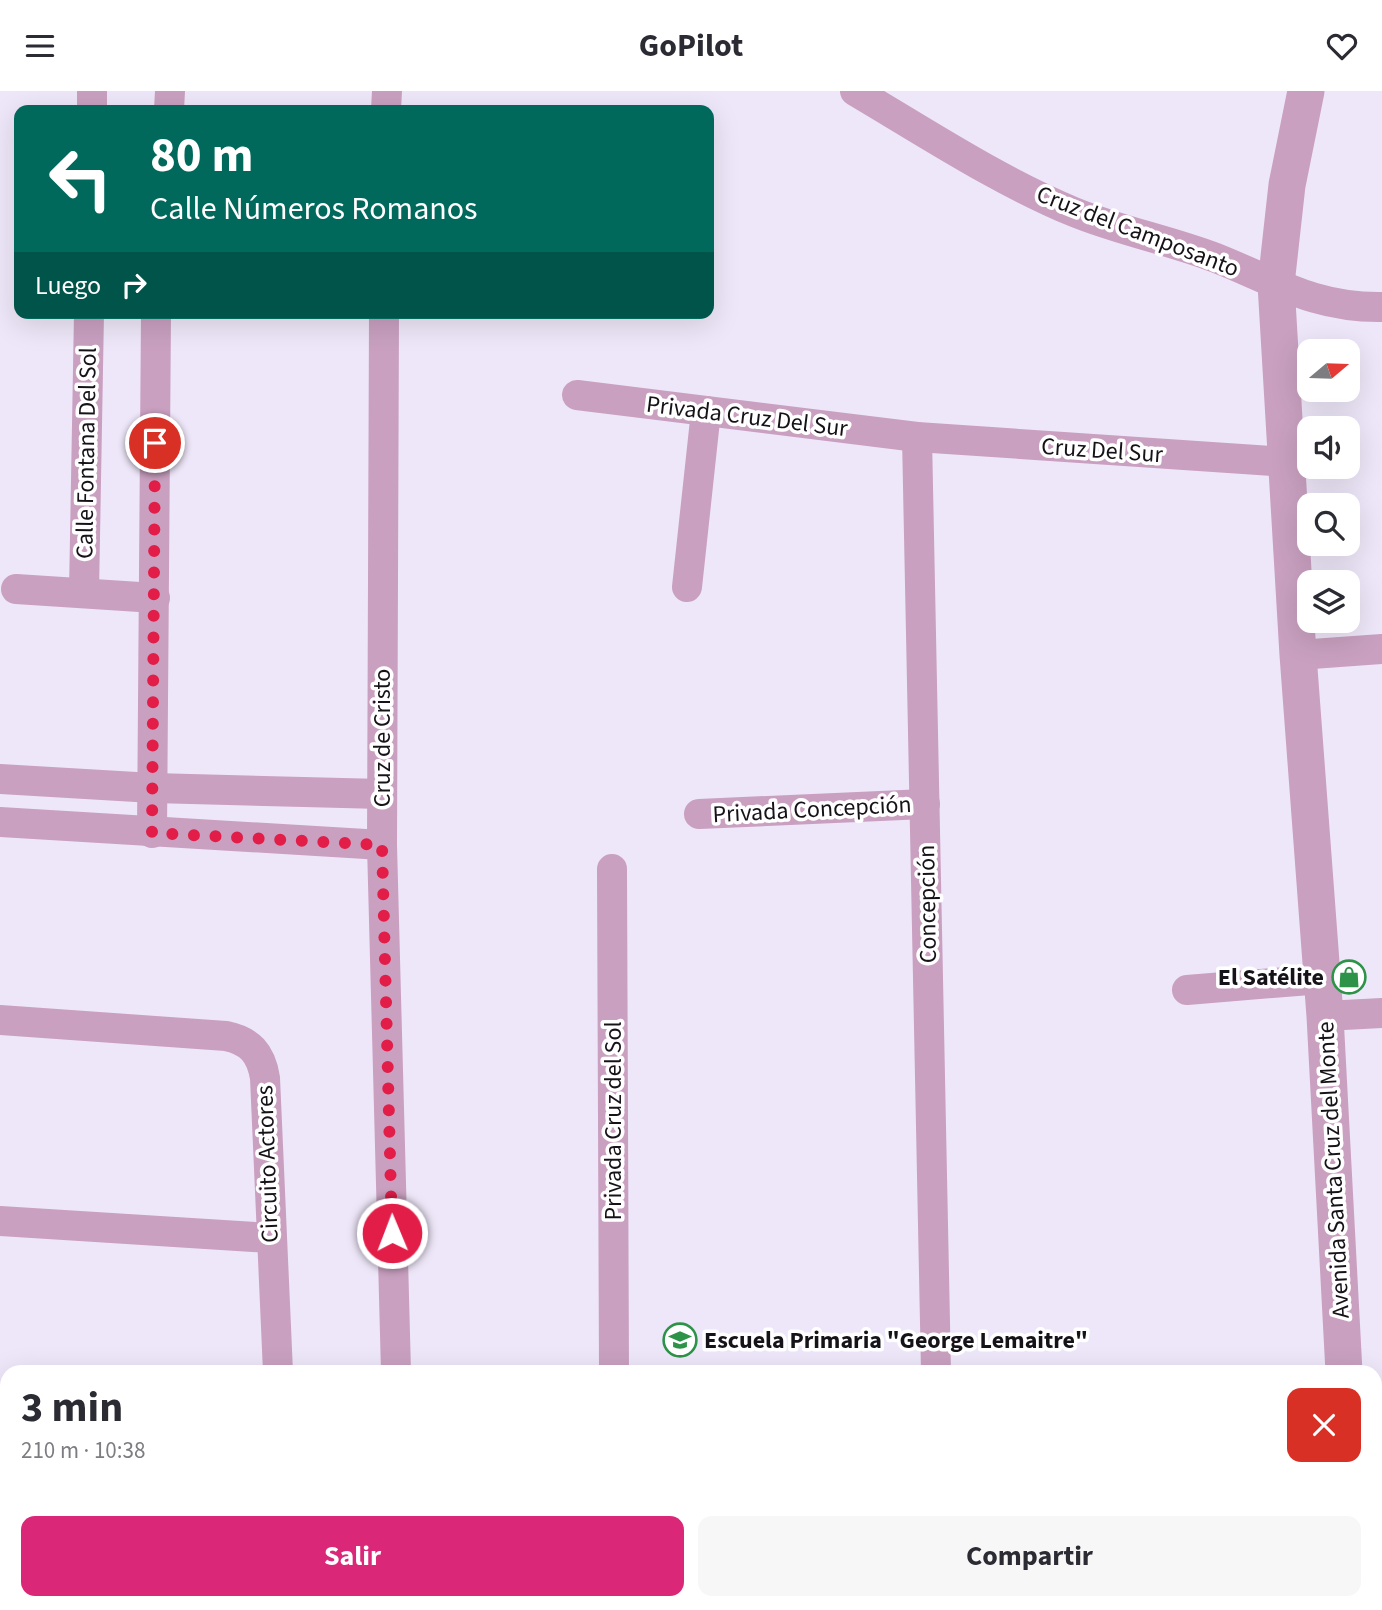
<!DOCTYPE html>
<html lang="es">
<meta charset="utf-8">
<style>
body{margin:0;font-family:"Source Sans 3",sans-serif;background:#f7f7f7;color:#2b2b33;height:100vh;display:flex;flex-direction:column;font-size:26px;white-space:nowrap}
*{box-sizing:border-box;margin:0}
p{font-size:23px;color:#7c7c81}
.icon{flex:none;width:38px;height:38px;fill:none;stroke:currentColor;stroke-width:2;stroke-linecap:round;stroke-linejoin:round}
.map{position:relative;flex:1;overflow:hidden}
.sheet{position:absolute;left:0px;top:1274px;width:1382px;height:245px;display:flex;flex-direction:column;background:#fff;border-radius:21px 21px 0 0;box-shadow:0 7px 28px #0002}
.sheet>*{flex:none}
.banner{position:absolute;left:14px;top:14px;width:700px;height:214px;border-radius:14px;box-shadow:0 7px 28px #0002;background:#00695c;color:#fff;overflow:hidden}
.needle{width:46px;rotate:71deg}
.fabs{position:absolute;left:1297px;top:248px;display:grid;gap:14px}
.fabs a{display:grid;place-items:center;width:63px;height:63px;border-radius:14px;background:#fff;box-shadow:0 7px 28px #0002;font-size:35px}
.pin{position:absolute;display:grid;place-items:center;width:60px;height:60px;color:#fff;margin:-30px;border:4px solid #fff;border-radius:50%;box-shadow:0 2px 7px #0007}
.me{position:absolute;width:77px;margin:-38px;rotate:359deg;stroke-linejoin:round;filter:drop-shadow(0 0 5px #0008)}
.turn{display:flex;align-items:center;gap:24px;height:147px;padding:0 21px;font-size:32px}
.turn .icon{width:91px;height:91px;stroke-width:2.5}
.turn b{display:block;font-size:49px;line-height:60px}
.then{display:flex;align-items:center;height:66px;padding:0 21px;background:#0003;gap:14px;font-size:26px}
.round{display:grid;place-items:center;flex:none;width:74px;height:74px;border-radius:14px;background:#f7f7f7}
.overview{display:flex;align-items:center;justify-content:space-between;height:119px;padding:0 21px}
h1{font-size:42px;font-weight:700;line-height:52px}
.primary-button{display:flex;gap:14px;margin-top:auto;padding:14px 21px}
.primary-button a{flex:1;height:80px;border-radius:14px;background:#db2777;color:#fff;font-size:28px;font-weight:700;line-height:80px;text-align:center}
.primary-button a+a{background:#f7f7f7;color:#2b2b33}
header{display:flex;justify-content:space-between;align-items:center;height:91px;padding:0 21px;background:#fff;font-size:32px;font-weight:700}
.map>svg:first-child{display:block}
.lines{fill:none;stroke-linecap:round;stroke-linejoin:round}
.minor{stroke:#c9a0c0;stroke-width:30}
.tertiary{stroke:#c9a0c0;stroke-width:37}
.secondary{stroke:#b67aaa;stroke-width:38}
.route{stroke:#e11d48;stroke-width:12;stroke-dasharray:0 21.6}
.labels{text-anchor:middle;stroke-width:7;stroke-linejoin:round;paint-order:stroke}
.street-label{font-size:24px;fill:#151218;stroke:#fff}
.poi-label{font-size:24px;font-weight:bold;fill:#151218;stroke:#fff;text-anchor:end}
</style>
<header><svg class="icon" aria-label="menu" viewBox="0 0 24 24"><path d="M4 6h16M4 12h16M4 18h16"/></svg>GoPilot<svg class="icon" aria-label="heart" viewBox="0 0 24 24"><path d="M12 20l-8-8c-3-5 5-10 8-4 3-6 11-1 8 4z"/></svg></header>
<div class="map">
<svg width="1382" height="1519" viewBox="0 0 1382 1519">
<rect width="100%" height="100%" fill="#eee7f9"/>
<g class="lines">
<g class="minor">
<path d="M855 0C926 42 997 89 1074 121 1120 140 1169 149 1216 167 1276 191 1315 217 1382 216"/>
<polyline points="92,19 92,0"/>
<polyline points="169,19 170,0"/>
<polyline points="386,19 387,0"/>
<polyline points="384,222 382,754 396,1281"/>
<polyline points="577,304 917,346 1287,371"/>
<polyline points="917,346 936,1281"/>
<polyline points="687,496 706,320"/>
<polyline points="16,498 155,507"/>
<polyline points="84,502 89,222"/>
<polyline points="1298,564 1382,558"/>
<polyline points="0,688 153,697 382,703"/>
<polyline points="699,723 925,713"/>
<polyline points="0,731 382,754"/>
<polyline points="152,742 156,222"/>
<polyline points="612,778 614,1281"/>
<polyline points="1187,899 1322,888"/>
<polyline points="1325,925 1382,922"/>
<path d="M0 929 226 945C250 950 261 962 265 987L278 1281"/>
<polyline points="0,1130 270,1147"/>
<polyline points="0,1337 7,1337"/>
<polyline points="940,1512 940,1519"/>
</g>
<g class="tertiary">
<polyline points="1306,0 1287,94 1276,193 1298,564 1325,925 1344,1281"/>
<polyline points="1357,1512 1357,1519"/>
</g>
<g class="secondary">
<polyline points="0,1438 7,1438"/>
<polyline points="632,1512 687,1519"/>
<polyline points="0,1515 34,1519"/>
</g>
</g>
<g class="lines">
<polyline class="route" points="155,352 152,742 382,754 392,1142"/>
</g>
<defs>
<symbol id="shop-ring" viewBox="-11 -11 22 22"><circle r="9.5" fill="#fff" stroke="#2d9349" stroke-width="1.5"/><path d="M-5-2.5h2.3a2.7 3.5 0 0 1 5.4 0H5L5.5 6h-11ZM-1.5-2.5h3a1.5 2.3 0 0 0-3 0Z" fill="#2d9349"/></symbol>
<symbol id="school-ring" viewBox="-11 -11 22 22"><circle r="9.5" fill="#fff" stroke="#2d9349" stroke-width="1.5"/><path d="M0-5L7-2L0 1L-7-2ZM-4 1L0 2.5L4 1V4Q0 6-4 4Z" fill="#2d9349"/></symbol>
</defs>
<g fill-rule="evenodd">
<use href="#shop-ring" x="1330" y="867" width="38" height="38"/>
<use href="#school-ring" x="661" y="1230" width="38" height="38"/>
</g>
<g class="labels">
<g class="street-label">
<text transform="translate(1138 140) rotate(21)" y="8">Cruz del Camposanto</text>
<text transform="translate(747 325) rotate(7)" y="8">Privada Cruz Del Sur</text>
<text transform="translate(1102 359) rotate(4)" y="8">Cruz Del Sur</text>
<text transform="translate(86 362) rotate(-89)" y="8">Calle Fontana Del Sol</text>
<text transform="translate(382 647) rotate(-90)" y="8">Cruz de Cristo</text>
<text transform="translate(812 718) rotate(-3)" y="8">Privada Concepción</text>
<text transform="translate(927 813) rotate(-91)" y="8">Concepción</text>
<text transform="translate(613 1030) rotate(-90)" y="8">Privada Cruz del Sol</text>
<text transform="translate(267 1073) rotate(-92)" y="8">Circuito Actores</text>
<text transform="translate(1333 1079) rotate(-93)" y="8">Avenida Santa Cruz del Monte</text>
</g>
<g class="poi-label">
<text x="1324" y="894">El Satélite</text>
<text x="704" y="1257" text-anchor="start">Escuela Primaria "George Lemaitre"</text>
</g>
</g>
</svg>
<div class="fabs">
<a><svg class="needle" viewBox="-14 -14 28 28"><path d="M0-13l5 13h-10z" fill="#e53935"/><path d="M0 13l5-13h-10z" fill="#7c7c81"/></svg></a>
<a><svg class="icon" aria-label="sound" viewBox="0 0 24 24"><path d="M4 9h4l5-4v14l-5-4H4zM17 9q2 3 0 6"/></svg></a>
<a><svg class="icon" aria-label="search" viewBox="0 0 24 24"><circle cx="10" cy="10" r="6"/><path d="M15 15l6 6"/></svg></a>
<a><svg class="icon" aria-label="layers" viewBox="0 0 24 24"><path d="M12 4l9 5-9 5-9-5zM3 14l9 5 9-5"/></svg></a>
</div>
<div class="pin" style="left:155px;top:352px;background:#d93025"><svg class="icon" aria-label="arrive" viewBox="0 0 24 24"><path d="M6 21V4h12l-3 4 3 4H6"/></svg></div>
<svg class="me" style="left:392px;top:1142px" viewBox="-20 -20 40 40"><circle r="17" fill="#e11d48" stroke="#fff" stroke-width="3"/><path d="M0-11L8 9 0 5-8 9z" fill="#fff"/></svg>
<div class="banner">
<div class="turn"><svg class="icon" aria-label="left" viewBox="0 0 24 24"><path d="M17 20v-9H6M10 6l-5 5 5 5"/></svg><div><b>80 m</b>Calle Números Romanos</div></div>
<div class="then">Luego<svg class="icon" aria-label="right" viewBox="0 0 24 24"><path d="M7 20v-9h11M14 6l5 5-5 5"/></svg></div>
</div>
<section class="sheet">
<div class="overview"><div><h1>3 min</h1><p>210 m · 10:38</p></div><a class="round" style="background:#d93025;color:#fff"><svg class="icon" aria-label="close" viewBox="0 0 24 24"><path d="M6 6l12 12M18 6L6 18"/></svg></a></div>
<div class="primary-button"><a>Salir</a><a>Compartir</a></div>
</section>
</div>
